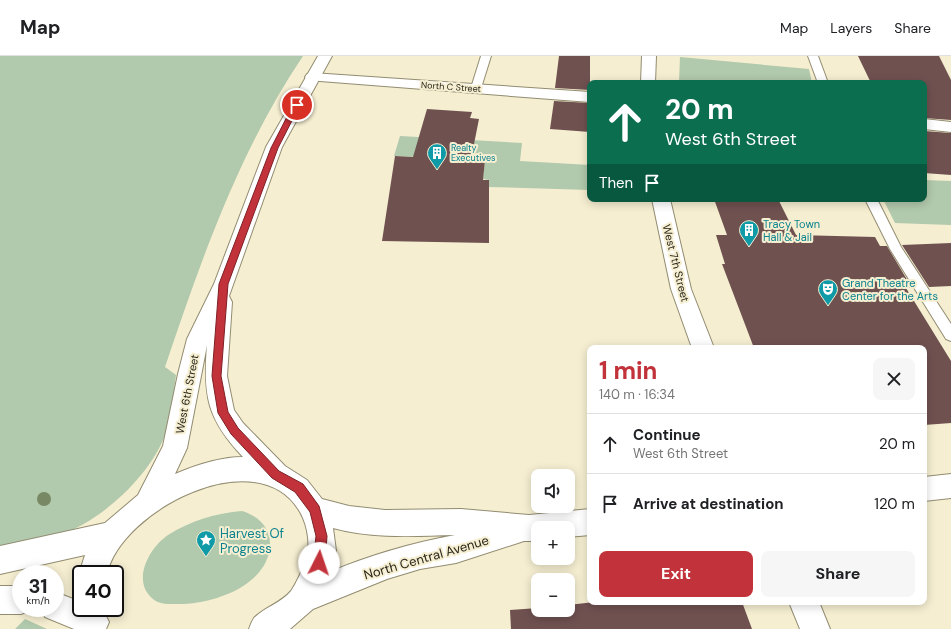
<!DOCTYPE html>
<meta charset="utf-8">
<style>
body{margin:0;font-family:"DM Sans",sans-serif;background:#f6f6f6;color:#202124;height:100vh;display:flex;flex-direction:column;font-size:15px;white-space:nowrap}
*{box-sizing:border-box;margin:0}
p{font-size:13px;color:#757577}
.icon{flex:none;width:22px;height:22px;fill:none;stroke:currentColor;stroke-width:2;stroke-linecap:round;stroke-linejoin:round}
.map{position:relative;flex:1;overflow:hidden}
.details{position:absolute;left:587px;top:289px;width:340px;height:260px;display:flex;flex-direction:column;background:#fff;border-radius:8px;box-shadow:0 2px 10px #0003}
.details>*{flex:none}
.banner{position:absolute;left:587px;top:24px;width:340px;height:122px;border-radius:8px;box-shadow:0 2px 10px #0003;background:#0b6e4f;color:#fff;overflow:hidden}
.tools{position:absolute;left:531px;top:413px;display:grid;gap:8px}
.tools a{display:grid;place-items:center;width:44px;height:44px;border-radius:8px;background:#fff;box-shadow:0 2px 10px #0003;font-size:20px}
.speed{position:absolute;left:12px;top:509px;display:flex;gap:8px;font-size:20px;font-weight:700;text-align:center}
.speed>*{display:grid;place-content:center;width:52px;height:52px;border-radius:50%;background:#fff;box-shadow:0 2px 10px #0003;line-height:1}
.speed small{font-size:10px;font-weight:400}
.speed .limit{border:2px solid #111;border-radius:6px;background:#fff;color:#111}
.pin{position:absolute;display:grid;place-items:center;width:34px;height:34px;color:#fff;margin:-17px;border:2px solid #fff;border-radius:50%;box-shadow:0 1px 4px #0007}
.me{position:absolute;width:44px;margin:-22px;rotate:4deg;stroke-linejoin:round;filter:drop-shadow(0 0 3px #0008)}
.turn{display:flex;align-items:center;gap:14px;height:84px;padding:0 12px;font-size:18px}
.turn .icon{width:52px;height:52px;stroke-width:2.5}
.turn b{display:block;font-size:28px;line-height:34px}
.then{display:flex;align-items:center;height:38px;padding:0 12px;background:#0003;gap:8px;font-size:15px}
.round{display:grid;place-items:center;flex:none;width:42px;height:42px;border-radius:8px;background:#f6f6f6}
.headline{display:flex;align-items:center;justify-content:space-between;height:68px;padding:0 12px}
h1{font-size:24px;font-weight:700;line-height:30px;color:#c2323a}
.action{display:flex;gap:8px;margin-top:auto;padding:8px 12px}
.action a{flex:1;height:46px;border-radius:8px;background:#c2323a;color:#fff;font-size:16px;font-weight:700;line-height:46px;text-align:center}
.action a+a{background:#f6f6f6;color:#202124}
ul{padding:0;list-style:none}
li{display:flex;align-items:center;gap:12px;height:60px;padding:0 12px;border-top:1px solid #e0e0e0}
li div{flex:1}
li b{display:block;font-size:15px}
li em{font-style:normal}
header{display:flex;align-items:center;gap:24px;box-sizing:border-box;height:56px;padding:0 20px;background:#fff;border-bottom:1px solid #e0e0e0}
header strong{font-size:19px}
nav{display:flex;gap:22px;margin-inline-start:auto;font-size:14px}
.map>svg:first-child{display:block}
.green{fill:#b1c9ac}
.building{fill:#6f5150}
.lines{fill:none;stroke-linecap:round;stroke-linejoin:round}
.lane-casing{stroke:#928c71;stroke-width:2}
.street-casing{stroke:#928c71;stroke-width:2}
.secondary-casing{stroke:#928c71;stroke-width:2}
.lane{fill:#fff;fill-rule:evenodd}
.street{fill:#fff;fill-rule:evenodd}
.secondary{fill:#fff;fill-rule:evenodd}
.tree{fill:#788864}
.route{fill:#c2323a;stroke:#7e2026}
.labels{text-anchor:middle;stroke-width:4;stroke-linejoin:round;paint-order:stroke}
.far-street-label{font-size:9px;fill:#28251a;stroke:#f5eed1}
.far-culture-label{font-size:9px;fill:#0d838f;stroke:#f5eed1;text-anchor:start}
.culture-label{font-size:11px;fill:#0d838f;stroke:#f5eed1;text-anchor:start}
.street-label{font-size:11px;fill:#28251a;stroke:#f5eed1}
.near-culture-label{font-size:13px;fill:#0d838f;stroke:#f5eed1;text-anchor:start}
.near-street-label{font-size:13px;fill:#28251a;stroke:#f5eed1}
</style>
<header>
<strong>Map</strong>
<nav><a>Map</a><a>Layers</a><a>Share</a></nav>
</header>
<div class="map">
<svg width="951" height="573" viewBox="0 0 951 573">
<rect width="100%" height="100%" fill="#f5eed1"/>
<g class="green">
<path d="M0 0H303C239 95 201 204 165 311L176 319C173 339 172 360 165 379 150 420 101 465 60 479 41 485 19 487 0 491Z"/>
<polygon points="680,1 809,13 812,27 679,27"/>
<polygon points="400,80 522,87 520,105 590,109 590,134 489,131 489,124 483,123 485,104 394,100"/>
<polygon points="924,124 951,125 951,169 895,167 883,143 924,143"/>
<path d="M242 455C279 466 277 504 250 525 232 540 202 548 179 548 172 548 159 549 153 543 131 525 149 492 168 479 190 465 216 457 242 455Z"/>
<polygon points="25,563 47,573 15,573"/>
</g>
<g class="building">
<polygon points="559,0 590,0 590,34 555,32"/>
<polygon points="858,0 939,0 951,24 951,64 924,62 924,27 871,27"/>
<polygon points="554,45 590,47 590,76 550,73"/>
<polygon points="427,53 472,56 470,62 479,63 471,103 485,104 483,124 489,124 489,187 382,185 395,100 413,101"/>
<polygon points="924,75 951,77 951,119 924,117"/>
<polygon points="714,143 778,143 796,179 875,181 880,190 887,190 912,232 906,232 951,305 951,367 924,369 924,292 754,292 722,208 725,208 716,179 727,179"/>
<polygon points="951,187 951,230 929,231 902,189"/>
<polygon points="595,546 742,546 752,573 511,573 510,554 538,552 538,554 568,554 568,549"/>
</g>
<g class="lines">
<defs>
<g id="lane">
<polygon points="481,0 491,0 481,32 476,35 471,32"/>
<polygon points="808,0 818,0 828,27 818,27"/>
<polygon points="865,143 877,143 901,191 951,268 951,285 946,283 890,193"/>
</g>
<g id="street">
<polygon points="642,0 656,0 655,27 641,27"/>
<polygon points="312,17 590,36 590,46 307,24 305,21 307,18"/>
<polygon points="924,63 951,66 951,76 924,73"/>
<polygon points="652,143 670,143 691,233 714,292 692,292 671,233"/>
<polygon points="789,546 819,546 830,573 800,573"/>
</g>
<g id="secondary">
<path d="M318 0H332L282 91 229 240 232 246 227 320 234 354 243 367 285 410 307 424 322 443 349 450 385 454 461 453 529 459 590 453V479L568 481V472H538V485H524L456 507 420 513 387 523 313 553 290 573H249C250 570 252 565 254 562 265 551 281 547 291 535 296 528 302 514 306 506 311 490 308 470 300 456 258 383 120 455 107 518H81V523L79 518 85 499 0 518V490L105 467 138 439 163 390 178 318 187 283 214 228 266 91ZM207 289C203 340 207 363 243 401 220 401 196 409 175 418L187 392ZM333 472C373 483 414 480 455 479 412 487 370 499 330 516L336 495Z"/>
<polygon points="951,418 951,442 924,445 924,421"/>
<polygon points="0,530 21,530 21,552 32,552 31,554 21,558 0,558"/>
<polygon points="55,536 81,546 81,552 96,552 104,556 109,566 106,573 74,573 45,561 41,552 55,552"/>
</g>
</defs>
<use href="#lane" class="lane-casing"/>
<use href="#street" class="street-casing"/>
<use href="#secondary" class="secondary-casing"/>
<use href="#lane" class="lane"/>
<use href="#street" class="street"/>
<use href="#secondary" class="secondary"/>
</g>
<circle class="tree" cx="44" cy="443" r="7"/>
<polygon class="route" points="297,47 300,49 278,92 228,228 221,320 228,356 238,372 279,415 303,428 319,450 327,480 325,507 323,511 319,513 315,511 313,507 316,480 310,456 295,436 272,422 231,378 218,357 212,320 219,228 271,92 293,49"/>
<defs>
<symbol id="building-pin" viewBox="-11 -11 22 30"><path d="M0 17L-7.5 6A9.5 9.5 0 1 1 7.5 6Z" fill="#0f9aa8" stroke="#f5eed1"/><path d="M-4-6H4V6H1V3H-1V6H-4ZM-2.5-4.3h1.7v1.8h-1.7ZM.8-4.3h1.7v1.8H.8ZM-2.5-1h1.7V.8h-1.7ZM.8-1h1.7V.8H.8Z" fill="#fff"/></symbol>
<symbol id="theatre-pin" viewBox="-11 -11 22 30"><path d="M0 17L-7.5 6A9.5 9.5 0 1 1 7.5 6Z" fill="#0f9aa8" stroke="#f5eed1"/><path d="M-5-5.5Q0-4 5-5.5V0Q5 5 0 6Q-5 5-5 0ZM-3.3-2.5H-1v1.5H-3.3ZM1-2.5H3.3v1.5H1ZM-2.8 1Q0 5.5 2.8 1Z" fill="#fff"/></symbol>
<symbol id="sight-pin" viewBox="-11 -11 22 30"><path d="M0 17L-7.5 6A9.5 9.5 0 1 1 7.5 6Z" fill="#0f9aa8" stroke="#f5eed1"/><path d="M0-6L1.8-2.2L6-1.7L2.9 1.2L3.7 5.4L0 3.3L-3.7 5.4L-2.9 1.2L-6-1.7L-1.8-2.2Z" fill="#fff"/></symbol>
</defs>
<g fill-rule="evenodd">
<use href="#building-pin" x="426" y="86" width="22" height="30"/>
<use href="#building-pin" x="738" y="163" width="22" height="30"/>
<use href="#theatre-pin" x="817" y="222" width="22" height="30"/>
<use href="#sight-pin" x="195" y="473" width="22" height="30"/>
</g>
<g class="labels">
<g class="far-street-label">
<text transform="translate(451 31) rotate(4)" y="3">North C Street</text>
</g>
<g class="far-culture-label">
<text x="451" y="95">Realty<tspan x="451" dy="10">Executives</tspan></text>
</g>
<g class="culture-label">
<text x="763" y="172">Tracy Town<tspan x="763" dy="13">Hall &amp; Jail</tspan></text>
<text x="842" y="231">Grand Theatre<tspan x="842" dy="13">Center for the Arts</tspan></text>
</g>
<g class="street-label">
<text transform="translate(676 207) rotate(76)" y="4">West 7th Street</text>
<text transform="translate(187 338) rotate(-79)" y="4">West 6th Street</text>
</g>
<g class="near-culture-label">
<text x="220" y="482">Harvest Of<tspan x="220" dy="15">Progress</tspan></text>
</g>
<g class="near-street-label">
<text transform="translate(426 501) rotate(-16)" y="5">North Central Avenue</text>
</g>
</g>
</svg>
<div class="tools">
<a><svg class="icon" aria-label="sound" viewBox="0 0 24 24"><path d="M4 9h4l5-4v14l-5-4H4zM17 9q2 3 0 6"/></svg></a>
<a>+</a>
<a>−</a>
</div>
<div class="speed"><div>31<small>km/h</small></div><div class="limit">40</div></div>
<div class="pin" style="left:297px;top:49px;background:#d93025"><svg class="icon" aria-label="arrive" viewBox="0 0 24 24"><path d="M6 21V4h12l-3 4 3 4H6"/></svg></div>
<svg class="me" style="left:319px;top:507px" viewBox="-20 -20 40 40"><circle r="19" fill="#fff"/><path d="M0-13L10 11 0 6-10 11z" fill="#c2323a"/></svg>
<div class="banner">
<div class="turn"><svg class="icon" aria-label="ahead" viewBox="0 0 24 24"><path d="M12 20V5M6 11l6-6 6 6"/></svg><div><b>20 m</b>West 6th Street</div></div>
<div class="then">Then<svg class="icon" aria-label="arrive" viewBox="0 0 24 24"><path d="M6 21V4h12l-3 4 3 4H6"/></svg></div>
</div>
<section class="details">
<div class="headline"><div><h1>1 min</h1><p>140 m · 16:34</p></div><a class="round"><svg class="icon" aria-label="close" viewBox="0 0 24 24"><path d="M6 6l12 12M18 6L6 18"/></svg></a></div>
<ul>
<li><svg class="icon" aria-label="ahead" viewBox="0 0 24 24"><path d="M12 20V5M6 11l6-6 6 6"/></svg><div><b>Continue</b><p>West 6th Street</p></div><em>20 m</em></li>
<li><svg class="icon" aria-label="arrive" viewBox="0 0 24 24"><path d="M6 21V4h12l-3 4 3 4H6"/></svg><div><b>Arrive at destination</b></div><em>120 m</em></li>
</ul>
<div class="action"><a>Exit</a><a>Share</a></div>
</section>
</div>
